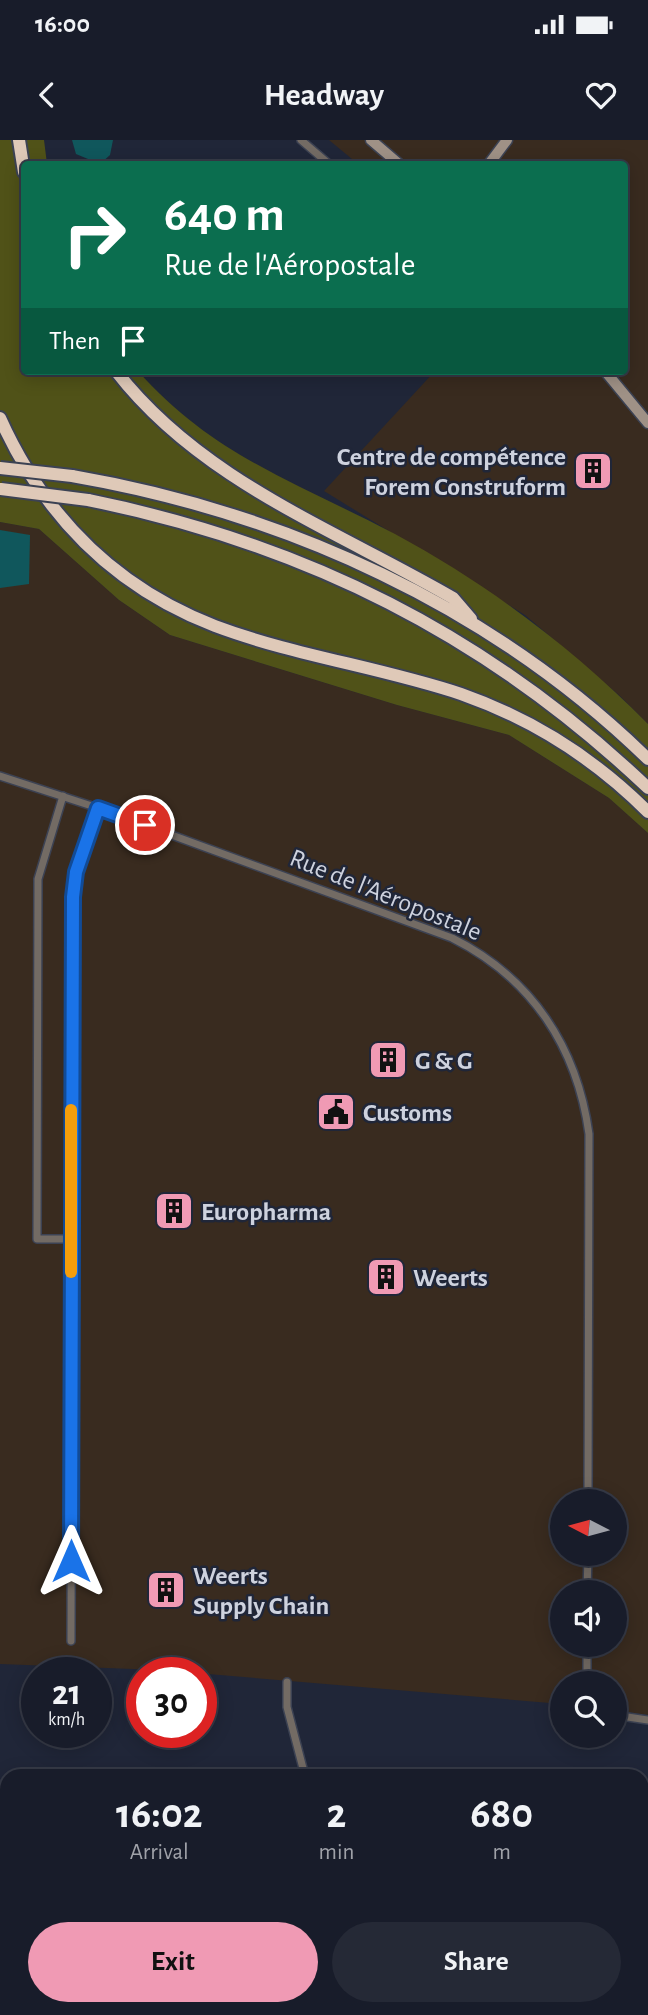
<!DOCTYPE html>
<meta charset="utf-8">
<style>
body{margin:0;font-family:"Alegreya Sans",sans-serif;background:#252936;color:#f1f3f6;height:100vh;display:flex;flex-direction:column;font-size:26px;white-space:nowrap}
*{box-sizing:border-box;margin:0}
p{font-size:23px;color:#9fa1a8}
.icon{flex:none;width:38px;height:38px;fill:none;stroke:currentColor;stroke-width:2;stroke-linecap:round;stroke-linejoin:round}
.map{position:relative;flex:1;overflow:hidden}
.panel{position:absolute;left:0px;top:1629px;width:649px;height:247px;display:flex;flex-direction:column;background:#181c2a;border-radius:21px 21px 0 0;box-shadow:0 4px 18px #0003,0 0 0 2px #363a47}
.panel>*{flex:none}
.hud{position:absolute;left:21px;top:21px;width:607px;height:214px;border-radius:7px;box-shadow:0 4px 18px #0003,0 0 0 2px #363a47;background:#0b6e4f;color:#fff;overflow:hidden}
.needle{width:46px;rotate:276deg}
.fabs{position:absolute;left:550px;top:1349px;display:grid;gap:14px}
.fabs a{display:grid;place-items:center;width:77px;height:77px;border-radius:50%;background:#181c2a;box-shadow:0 4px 18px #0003,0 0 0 2px #363a47;font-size:35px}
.speed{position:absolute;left:21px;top:1517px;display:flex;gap:14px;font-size:35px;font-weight:700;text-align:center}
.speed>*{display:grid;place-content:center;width:91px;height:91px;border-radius:50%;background:#181c2a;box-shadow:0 4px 18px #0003,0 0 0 2px #363a47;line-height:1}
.speed small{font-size:18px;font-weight:400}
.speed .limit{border:10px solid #d22;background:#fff;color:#111}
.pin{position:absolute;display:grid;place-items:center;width:60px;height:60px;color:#fff;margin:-30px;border:4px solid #fff;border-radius:50%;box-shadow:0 2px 7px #0007}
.me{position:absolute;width:77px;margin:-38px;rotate:0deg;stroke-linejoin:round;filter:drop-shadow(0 0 5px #0008)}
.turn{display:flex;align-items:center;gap:24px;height:147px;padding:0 28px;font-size:32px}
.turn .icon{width:91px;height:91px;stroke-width:2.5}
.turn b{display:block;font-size:49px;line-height:60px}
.then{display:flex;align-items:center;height:66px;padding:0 28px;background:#0003;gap:14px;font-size:26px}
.eta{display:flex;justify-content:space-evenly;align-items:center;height:119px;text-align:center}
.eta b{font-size:42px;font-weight:700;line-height:49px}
.cta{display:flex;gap:14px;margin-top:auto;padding:14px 28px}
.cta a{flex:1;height:80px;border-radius:42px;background:#f09ab4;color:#111;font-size:28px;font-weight:700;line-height:80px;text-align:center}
.cta a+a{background:#252936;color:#f1f3f6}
.status{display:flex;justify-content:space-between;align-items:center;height:49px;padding:0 35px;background:#181c2a;direction:ltr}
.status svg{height:19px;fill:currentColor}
header{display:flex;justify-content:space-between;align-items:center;height:91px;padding:0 28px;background:#181c2a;font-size:32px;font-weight:700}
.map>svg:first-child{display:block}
.industrial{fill:#392b1f;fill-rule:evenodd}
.green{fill:#505218}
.water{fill:#10575c}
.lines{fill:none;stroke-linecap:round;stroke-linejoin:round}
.street-casing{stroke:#3c4253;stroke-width:10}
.secondary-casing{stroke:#3c4253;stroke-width:13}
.highway-casing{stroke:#3c4253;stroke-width:16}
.street{stroke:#736b64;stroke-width:7}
.secondary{stroke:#9f9186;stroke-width:10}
.highway{stroke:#dfc9b8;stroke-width:12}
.highway-bridge-casing{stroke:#3c4253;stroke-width:16;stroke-linecap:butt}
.highway-bridge{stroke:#dfc9b8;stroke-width:12}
.route-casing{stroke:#114b97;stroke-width:18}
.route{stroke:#1a73e8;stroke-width:12}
.slow{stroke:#f59e0b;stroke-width:12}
.labels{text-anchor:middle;stroke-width:5;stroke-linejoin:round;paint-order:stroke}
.poi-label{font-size:26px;font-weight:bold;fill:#ced2de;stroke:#202638;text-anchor:start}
.street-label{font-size:26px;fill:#ced2de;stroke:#202638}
</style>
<div class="status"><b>16:00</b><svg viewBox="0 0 49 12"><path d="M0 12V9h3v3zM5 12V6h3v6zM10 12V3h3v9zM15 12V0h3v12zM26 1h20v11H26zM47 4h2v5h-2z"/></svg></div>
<header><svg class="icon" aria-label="back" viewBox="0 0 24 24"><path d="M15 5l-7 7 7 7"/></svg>Headway<svg class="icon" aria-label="heart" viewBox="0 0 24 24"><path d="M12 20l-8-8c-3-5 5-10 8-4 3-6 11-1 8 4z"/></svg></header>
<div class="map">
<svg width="648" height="1875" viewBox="0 0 648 1875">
<rect width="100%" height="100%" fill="#202638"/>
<g class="industrial">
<polygon points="329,0 648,0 648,584 620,556 525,475 324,351 435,231 625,231 625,24 358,24"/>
<path d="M0 382 39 389 119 460 170 495 397 565 509 595 609 658 648 693V1575L614 1570V1544H562V1564L160 1530 0 1524ZM562 1362H614V1414H562ZM562 1452H614V1505H562Z"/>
</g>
<path class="green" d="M0 0H44L47 24H24V231H138C213 316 298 343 395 394 488 444 574 509 648 584V693L609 658 509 595 397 565 170 495 119 460 39 389 0 382Z"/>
<g class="water">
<polygon points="72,0 113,0 110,15 100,24 76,14"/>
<polygon points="0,390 30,395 29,444 0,448"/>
</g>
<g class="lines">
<defs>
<g id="street">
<polyline points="301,0 329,24"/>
<path d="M0 636 98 668 452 798C532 838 577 907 589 994L588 1362"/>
<polyline points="63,656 38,739 37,1099 70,1099"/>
<polyline points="587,1452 588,1414"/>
<polyline points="71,1501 73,757 76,732 98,668"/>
<polyline points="287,1542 287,1567 305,1636"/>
<polyline points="587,1544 587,1505"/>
<polyline points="614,1575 648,1580"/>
<polyline points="388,1869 394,1875"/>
<polyline points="491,1875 491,1869"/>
</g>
<g id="secondary">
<polyline points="371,0 399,24"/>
<polyline points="489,24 507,0"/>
<polyline points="605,231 648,283"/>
</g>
<g id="highway">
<polyline points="19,0 24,32"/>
<path d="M116 231C201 341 336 390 453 458L471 479"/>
<path d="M0 278C44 376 114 447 215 486 295 516 380 527 461 554 532 579 595 619 648 672"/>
<path d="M72 336C286 373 491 466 648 619"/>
<path d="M88 360C305 404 487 495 648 648"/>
</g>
</defs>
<use href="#street" class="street-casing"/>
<use href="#secondary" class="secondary-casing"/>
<use href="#highway" class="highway-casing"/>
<use href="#street" class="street"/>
<use href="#secondary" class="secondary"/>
<use href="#highway" class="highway"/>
<defs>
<g id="highway-bridge">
<polyline points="0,328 72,336"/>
<polyline points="1,349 88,360"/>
</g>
</defs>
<use href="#highway-bridge" class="highway-bridge-casing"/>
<use href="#highway-bridge" class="highway-bridge"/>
</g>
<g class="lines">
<defs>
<polyline id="route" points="71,1421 73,757 76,732 98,668 145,685"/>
</defs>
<use href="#route" class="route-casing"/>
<use href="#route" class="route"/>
<polyline class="slow" points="71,1132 71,970"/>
</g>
<defs>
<symbol id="building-square" viewBox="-11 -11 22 22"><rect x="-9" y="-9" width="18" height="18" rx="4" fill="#f09ab4" stroke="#202638"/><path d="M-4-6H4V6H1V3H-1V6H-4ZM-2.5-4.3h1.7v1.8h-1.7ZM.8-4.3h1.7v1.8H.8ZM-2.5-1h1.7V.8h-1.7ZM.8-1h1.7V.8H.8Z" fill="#111"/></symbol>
<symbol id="civic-square" viewBox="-11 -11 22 22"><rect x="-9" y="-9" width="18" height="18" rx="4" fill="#f09ab4" stroke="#202638"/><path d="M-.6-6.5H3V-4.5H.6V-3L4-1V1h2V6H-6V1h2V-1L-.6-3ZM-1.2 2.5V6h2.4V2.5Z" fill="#111"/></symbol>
</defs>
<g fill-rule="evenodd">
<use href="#building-square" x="571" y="309" width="44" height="44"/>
<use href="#building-square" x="366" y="898" width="44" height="44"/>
<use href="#civic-square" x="314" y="950" width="44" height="44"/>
<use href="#building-square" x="152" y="1049" width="44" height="44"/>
<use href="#building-square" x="364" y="1115" width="44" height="44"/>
<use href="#building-square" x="144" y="1428" width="44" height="44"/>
</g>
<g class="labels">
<g class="poi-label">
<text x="566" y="325" text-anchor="end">Centre de compétence<tspan x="566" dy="30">Forem Construform</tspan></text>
<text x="415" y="929">G &amp; G</text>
<text x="363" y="981">Customs</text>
<text x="201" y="1080">Europharma</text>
<text x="413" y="1146">Weerts</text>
<text x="193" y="1444">Weerts<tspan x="193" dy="30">Supply Chain</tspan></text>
</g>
<g class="street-label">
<text transform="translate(386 754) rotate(22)" y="9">Rue de l'Aéropostale</text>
</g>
</g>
</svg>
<div class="fabs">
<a><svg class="needle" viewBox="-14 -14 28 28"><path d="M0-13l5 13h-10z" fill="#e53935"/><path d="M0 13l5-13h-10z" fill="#9fa1a8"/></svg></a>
<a><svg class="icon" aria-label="sound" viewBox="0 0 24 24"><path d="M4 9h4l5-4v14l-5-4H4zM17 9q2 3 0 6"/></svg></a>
<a><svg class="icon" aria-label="search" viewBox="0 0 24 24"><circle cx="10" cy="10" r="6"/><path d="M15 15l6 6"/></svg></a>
</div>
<div class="speed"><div>21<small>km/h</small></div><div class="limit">30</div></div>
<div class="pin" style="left:145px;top:685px;background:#d93025"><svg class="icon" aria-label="arrive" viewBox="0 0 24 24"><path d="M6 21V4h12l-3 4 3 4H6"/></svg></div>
<svg class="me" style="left:71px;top:1421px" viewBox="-20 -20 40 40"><path d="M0-17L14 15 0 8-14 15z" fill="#1a73e8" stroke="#fff" stroke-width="4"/></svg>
<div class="hud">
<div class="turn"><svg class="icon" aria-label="right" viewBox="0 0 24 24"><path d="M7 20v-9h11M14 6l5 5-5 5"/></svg><div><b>640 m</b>Rue de l'Aéropostale</div></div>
<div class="then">Then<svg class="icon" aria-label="arrive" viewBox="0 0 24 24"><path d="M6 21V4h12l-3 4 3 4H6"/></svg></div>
</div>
<section class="panel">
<div class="eta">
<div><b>16:02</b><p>Arrival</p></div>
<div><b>2</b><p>min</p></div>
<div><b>680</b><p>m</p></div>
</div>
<div class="cta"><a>Exit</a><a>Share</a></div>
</section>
</div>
